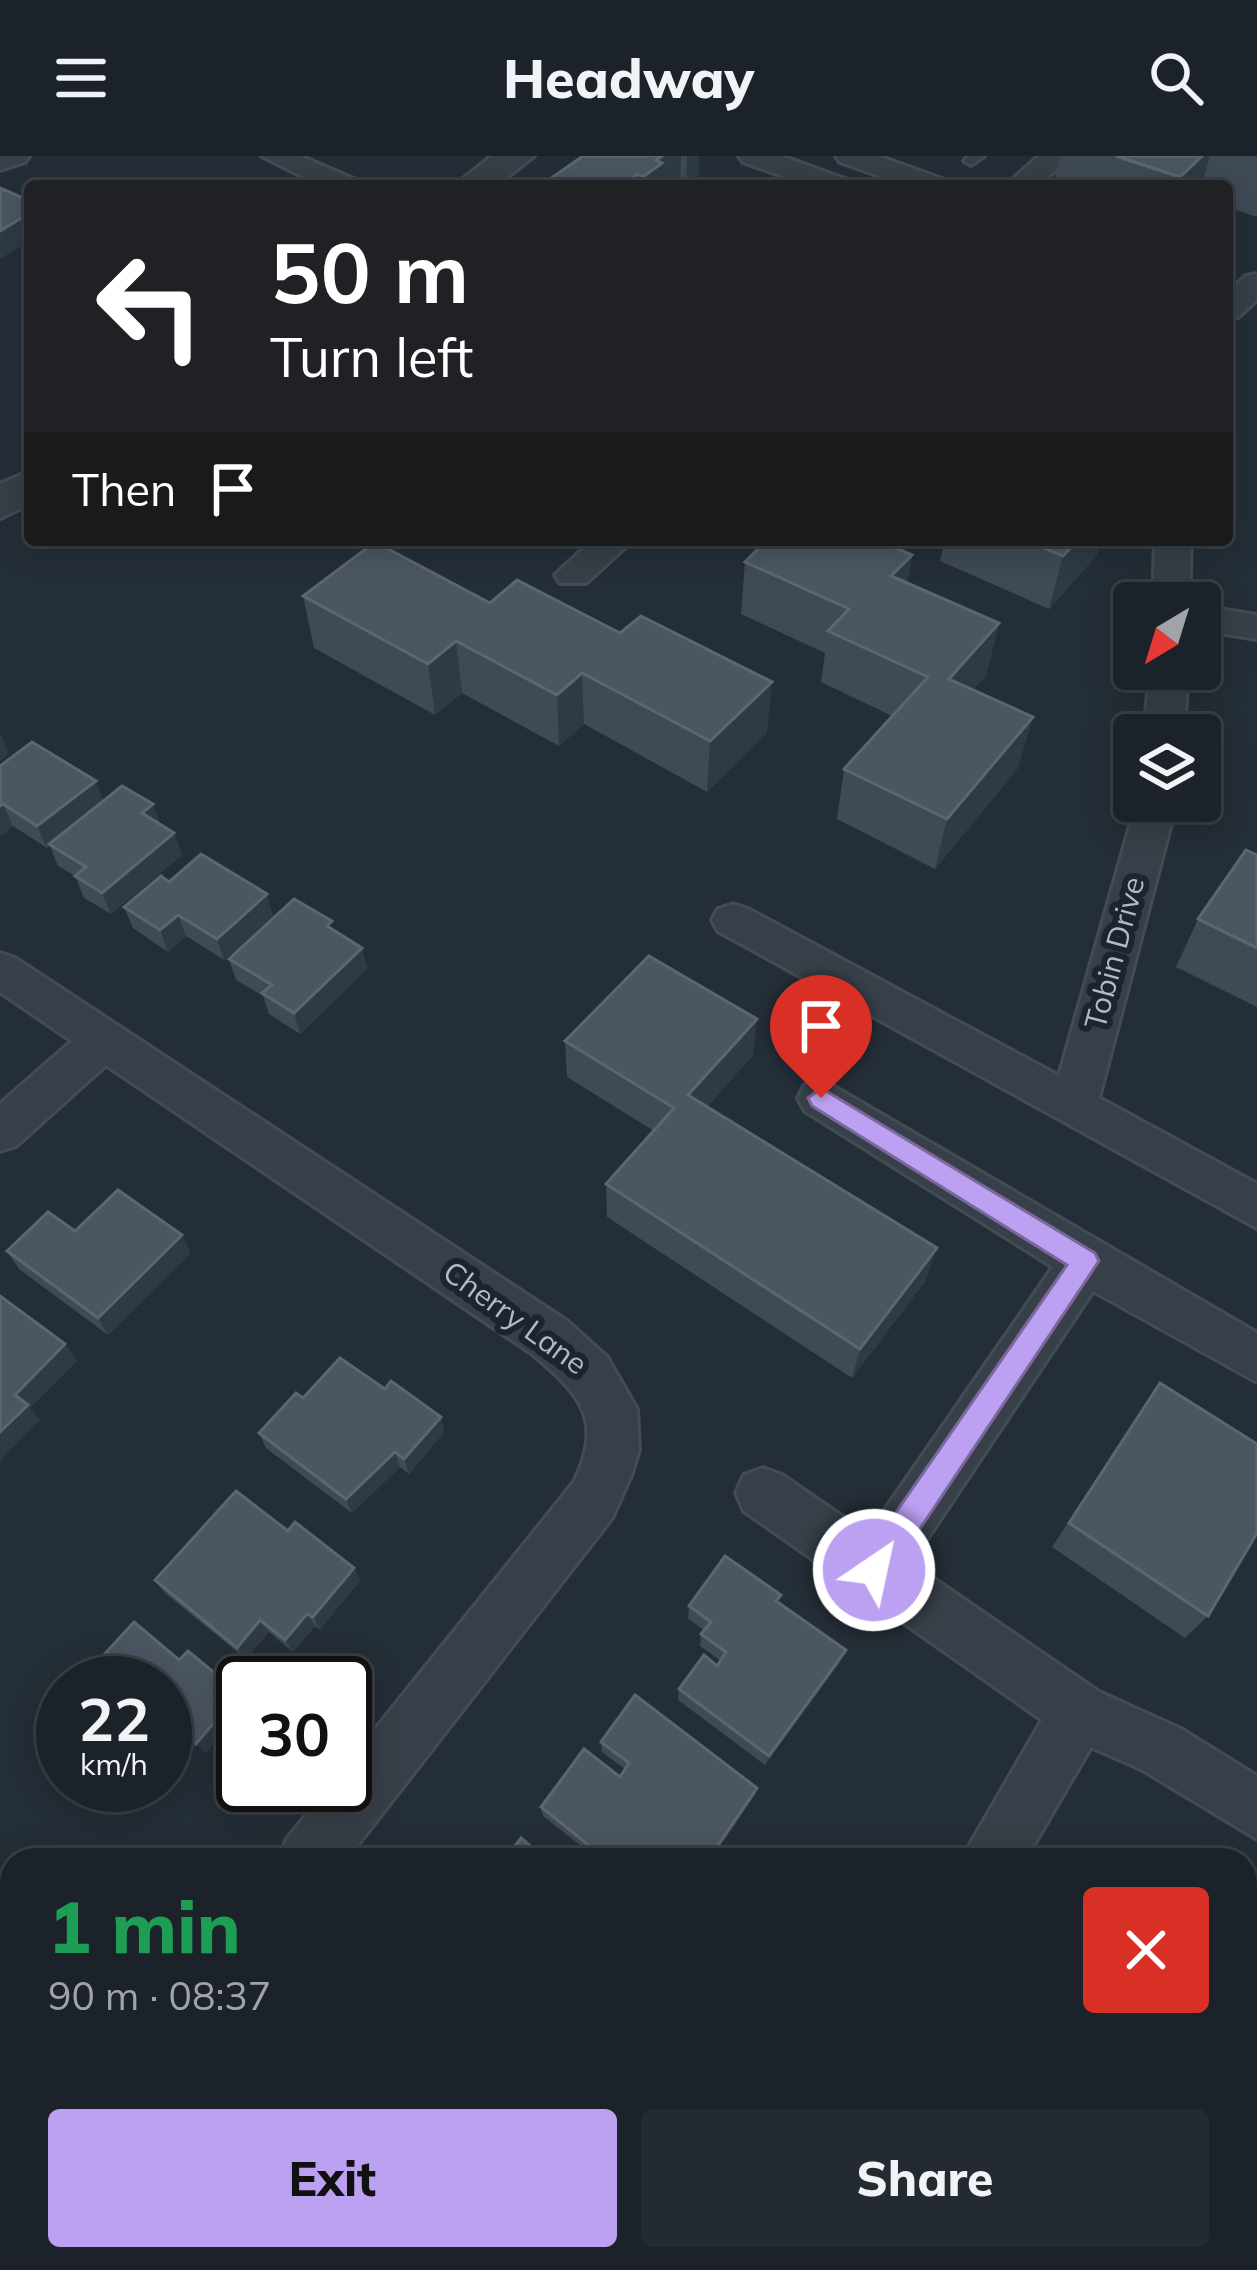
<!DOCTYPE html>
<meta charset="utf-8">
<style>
body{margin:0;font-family:Mulish,sans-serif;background:#242a31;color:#f1f3f6;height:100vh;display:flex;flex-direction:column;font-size:45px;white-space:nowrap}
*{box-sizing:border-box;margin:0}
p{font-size:39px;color:#a0a4a8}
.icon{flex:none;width:66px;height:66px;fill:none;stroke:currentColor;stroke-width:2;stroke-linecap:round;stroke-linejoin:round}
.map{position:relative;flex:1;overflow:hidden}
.panel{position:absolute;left:0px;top:1692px;width:1257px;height:423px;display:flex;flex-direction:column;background:#1b2229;border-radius:36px 36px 0 0;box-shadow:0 6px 30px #0003,0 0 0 3px #393f46}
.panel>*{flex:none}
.guide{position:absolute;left:24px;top:24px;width:1209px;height:366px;border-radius:12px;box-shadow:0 6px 30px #0003,0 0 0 3px #393f46;background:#202124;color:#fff;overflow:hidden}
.needle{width:78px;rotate:218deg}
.buttons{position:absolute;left:1113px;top:426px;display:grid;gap:24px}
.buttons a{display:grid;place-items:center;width:108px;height:108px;border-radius:12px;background:#1b2229;box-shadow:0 6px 30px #0003,0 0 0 3px #393f46;font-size:60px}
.speed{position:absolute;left:36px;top:1500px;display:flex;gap:24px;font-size:60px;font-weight:700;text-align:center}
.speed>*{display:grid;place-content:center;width:156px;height:156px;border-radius:50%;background:#1b2229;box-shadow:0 6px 30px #0003,0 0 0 3px #393f46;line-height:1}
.speed small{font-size:30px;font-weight:400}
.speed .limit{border:6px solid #111;border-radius:18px;background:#fff;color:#111}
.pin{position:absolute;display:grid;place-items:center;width:102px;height:102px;color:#fff;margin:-123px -51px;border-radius:50% 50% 50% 0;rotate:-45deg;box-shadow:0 0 12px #0007}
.pin .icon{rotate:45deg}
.me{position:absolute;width:132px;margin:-66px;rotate:34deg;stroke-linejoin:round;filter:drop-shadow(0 0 9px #0008)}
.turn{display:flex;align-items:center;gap:42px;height:252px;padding:0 48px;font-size:54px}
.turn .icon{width:156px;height:156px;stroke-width:2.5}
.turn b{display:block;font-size:84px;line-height:102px}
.then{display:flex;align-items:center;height:114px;padding:0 48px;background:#0003;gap:24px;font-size:45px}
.round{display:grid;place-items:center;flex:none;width:126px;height:126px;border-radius:12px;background:#242a31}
.headline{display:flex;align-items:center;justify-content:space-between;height:204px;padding:0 48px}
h1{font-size:72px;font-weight:800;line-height:90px;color:#1e9e55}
.cta{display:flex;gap:24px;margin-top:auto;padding:24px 48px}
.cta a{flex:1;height:138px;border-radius:12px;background:#bca0f2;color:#111;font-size:48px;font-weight:800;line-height:138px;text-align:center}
.cta a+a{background:#242a31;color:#f1f3f6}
header{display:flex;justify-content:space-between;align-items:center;height:156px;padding:0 48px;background:#1b2229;font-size:54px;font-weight:800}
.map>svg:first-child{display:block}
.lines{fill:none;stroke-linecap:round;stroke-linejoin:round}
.service-casing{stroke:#434b54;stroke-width:6}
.minor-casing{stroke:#434b54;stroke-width:6}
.tertiary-casing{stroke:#434b54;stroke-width:6}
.service{fill:#373f48;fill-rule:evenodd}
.minor{fill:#373f48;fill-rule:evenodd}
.tertiary{fill:#373f48;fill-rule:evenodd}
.wall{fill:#3f4a56}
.shaded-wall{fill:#2f3a45}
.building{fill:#4b5662;stroke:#5b6671;stroke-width:3}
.route{fill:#bca0f2;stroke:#7a689d;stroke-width:3}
.labels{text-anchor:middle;stroke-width:12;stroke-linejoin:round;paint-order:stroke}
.street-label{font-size:30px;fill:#b2bac4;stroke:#1c242d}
</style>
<header><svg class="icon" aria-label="menu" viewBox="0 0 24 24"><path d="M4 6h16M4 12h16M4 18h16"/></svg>Headway<svg class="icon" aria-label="search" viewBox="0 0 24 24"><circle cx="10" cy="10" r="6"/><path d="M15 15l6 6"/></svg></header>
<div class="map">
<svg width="1257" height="2114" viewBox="0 0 1257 2114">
<rect width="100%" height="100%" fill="#242e37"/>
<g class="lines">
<defs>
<polygon id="service" points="968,0 984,0 971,9 964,5"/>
<g id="minor">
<polygon points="0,0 29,0 25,6 0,14"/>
<polygon points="262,0 300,0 356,24 361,30 321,30"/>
<polygon points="739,0 781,0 848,24 853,30 810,30 743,6"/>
<polygon points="836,0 878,0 945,24 950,30 907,30 840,6"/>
<polygon points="1039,0 1071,0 1038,30 1005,30"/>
<polygon points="1257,118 1257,144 1238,161 1227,163 1227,137 1246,120"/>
<polygon points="593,384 633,384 586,427 560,427 555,419"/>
<polygon points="1155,384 1191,384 1189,447 1153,447"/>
<polygon points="1200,450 1257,459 1257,483 1200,474"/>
<polygon points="1150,513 1188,513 1184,579 1144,579"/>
<polygon points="1137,645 1177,645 1099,942 1257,1028 1257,1072 718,775 712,764 718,753 733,748 748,753 1059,920"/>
<path d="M0 797 15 802 567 1165 607 1201 637 1253 639 1294 632 1317 612 1362 346 1704H278L287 1683 330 1629H345V1611L574 1326C605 1263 579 1237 531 1197L106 909 16 990 0 995V948L72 885 0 836Z"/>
<polygon points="821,923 1257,1177 1257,1226 1093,1135 911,1407 1099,1536 1181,1573 1257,1620 1257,1683 1141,1613 1091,1591 1025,1704 961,1704 1042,1564 744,1355 736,1337 744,1319 763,1312 782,1319 868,1378 1053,1111 805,955 798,942 805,929"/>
<polygon points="12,2045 12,2103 34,2103 26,2114 0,2114 0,2050"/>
<polygon points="720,2103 789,2103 784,2114 715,2114"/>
</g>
<g id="tertiary">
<polygon points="492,0 534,0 496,30 454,30"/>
<polygon points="30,315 30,348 0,362 0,328"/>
</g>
</defs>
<use href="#service" class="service-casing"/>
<use href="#minor" class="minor-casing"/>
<use href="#tertiary" class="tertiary-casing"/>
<use href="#service" class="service"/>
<use href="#minor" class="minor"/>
<use href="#tertiary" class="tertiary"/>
</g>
<g class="wall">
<polygon points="583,0 699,0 698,30 540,30"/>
<polygon points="1060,0 1257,0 1257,61 1227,51 1227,30 1053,30"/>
<polygon points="945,384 1102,384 1097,399 1049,453 940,405"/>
<polygon points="912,399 907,427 999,467 986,519 973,534 1018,612 935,713 837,663 844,613 892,560 821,526 825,497 741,458 745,406"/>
<polygon points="303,440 490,447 767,577 707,636 584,568 559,590 462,537 435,559 314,492"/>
<polygon points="0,610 103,645 153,648 160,668 174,677 182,699 111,758 84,742 75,720 58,710 50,690 47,692 13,670 0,680"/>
<polygon points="1257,699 1257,851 1176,811 1198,763"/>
<polygon points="169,726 273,760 224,804 186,780 168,796 133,772 124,751"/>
<polygon points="334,775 362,792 367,813 300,878 269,858 263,840 236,824 229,803"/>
<polygon points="565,885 753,899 707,951 926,1124 852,1222 607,1061 606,1028 654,975 567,921"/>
<polygon points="7,1095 191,1097 108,1179 19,1113"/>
<polygon points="1160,1227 1208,1460 1185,1482 1052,1391"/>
<polygon points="385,1233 441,1261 444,1276 409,1318 400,1311 352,1357 266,1292 259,1277 303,1242"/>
<polygon points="288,1375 354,1412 360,1425 320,1473 315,1470 293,1496 269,1476 246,1503 165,1437 155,1424"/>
<polygon points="779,1447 841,1505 765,1609 678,1544 679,1533 717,1510 721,1505 700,1490 701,1478 704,1474 688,1463 689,1450"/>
<polygon points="601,1586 757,1632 754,1640 711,1704 599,1704 543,1660 541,1651 620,1621 625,1613 602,1596"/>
<polygon points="1257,1754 1257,1996 1245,1987 1245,1759"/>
</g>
<g class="shaded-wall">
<polygon points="662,0 681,0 680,30 643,30 643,21"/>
<polygon points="687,0 699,0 698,30 686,30"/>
<polygon points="1202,0 1210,0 1201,30 1178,30 1180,21"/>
<polygon points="637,18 637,30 624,30"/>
<polygon points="30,57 30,85 0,103 0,75"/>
<polygon points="1078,384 1102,384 1097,399 1049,453 1063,400"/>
<polygon points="912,399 903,451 891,420"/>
<polygon points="999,467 986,519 938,574 949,523"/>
<polygon points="456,485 462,537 435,559 428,508"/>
<polygon points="582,517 584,568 559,590 557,539"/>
<polygon points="772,526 767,577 707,636 710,585"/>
<polygon points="1033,561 1018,612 935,713 947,663"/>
<polygon points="0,577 9,598 0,605"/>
<polygon points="96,625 104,647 47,692 37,670"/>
<polygon points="3,648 13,670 0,680 0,650"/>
<polygon points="153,648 161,670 142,657"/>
<polygon points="174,677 182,699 111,758 102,737"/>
<polygon points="267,738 273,760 224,804 217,783"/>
<polygon points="178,759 186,780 168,796 160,774"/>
<polygon points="362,792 367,813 300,878 294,857"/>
<polygon points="757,863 753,899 686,974 688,939"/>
<polygon points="182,1079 191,1097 108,1179 98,1162"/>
<polygon points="937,1092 926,1124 852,1222 860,1193"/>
<polygon points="65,1188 77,1205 30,1252 40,1264 0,1305 0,1276 15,1239"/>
<polygon points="441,1261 444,1276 409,1318 404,1303"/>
<polygon points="395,1296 400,1311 352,1357 346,1343"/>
<polygon points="354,1412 360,1425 320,1473 313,1461"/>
<polygon points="307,1458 315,1470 293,1496 285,1484"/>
<polygon points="260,1464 269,1476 246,1503 237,1492"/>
<polygon points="846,1494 841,1505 765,1609 769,1600"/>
<polygon points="239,1537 243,1542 243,1554 206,1597 196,1588"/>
<polygon points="186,1580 196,1590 168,1623 165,1620 165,1605"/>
<polygon points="135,1629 154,1629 140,1645 128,1637"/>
<polygon points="757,1632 754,1640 711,1704 708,1704"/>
<polygon points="321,2103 332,2103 343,2114 332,2114"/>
</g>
<g class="building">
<polygon points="583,0 662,0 656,4 662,7 643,21 637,18 624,30 540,30"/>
<polygon points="1116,0 1202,0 1180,21"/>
<polygon points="0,32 30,45 30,57 0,75"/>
<polygon points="767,384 878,384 912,399 891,420 999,467 949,523 1033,561 947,663 844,613 928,521 828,475 849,453 745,406"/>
<polygon points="1025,384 1078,384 1063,400"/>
<polygon points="375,386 490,447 517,424 620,477 641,460 772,526 710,585 582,517 557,539 456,485 428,508 303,440"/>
<polygon points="32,586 96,625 37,670 3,648 0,650 0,610"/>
<polygon points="122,630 153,648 142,657 174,677 102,737 75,720 86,711 49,688"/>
<polygon points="1246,694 1257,699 1257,792 1198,763"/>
<polygon points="201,698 267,738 217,783 178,759 160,774 124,751 161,720 169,726"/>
<polygon points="294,743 332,765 327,770 362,792 294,857 262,837 272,829 229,803"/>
<polygon points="649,800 757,863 688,939 937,1092 860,1193 606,1028 674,952 565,885"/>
<polygon points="118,1034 182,1079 98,1162 7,1095 48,1056 75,1075"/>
<polygon points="0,1140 65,1188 15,1239 28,1249 0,1276"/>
<polygon points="340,1202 385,1233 391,1225 441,1261 404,1303 395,1296 346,1343 259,1277 296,1237 303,1242"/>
<polygon points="1160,1227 1257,1288 1257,1377 1208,1460 1069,1367"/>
<polygon points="236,1335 288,1375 295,1366 354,1412 313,1461 307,1458 285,1484 260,1464 237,1492 155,1424"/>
<polygon points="725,1400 781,1439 776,1445 846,1494 769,1600 679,1533 704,1499 717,1510 726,1496 701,1478 711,1466 689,1450"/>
<polygon points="134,1466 179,1504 188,1495 239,1537 196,1588 186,1580 165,1605 165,1527 65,1527 82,1508 89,1515"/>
<polygon points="63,1530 63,1579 38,1557"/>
<polygon points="635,1539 757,1632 708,1704 607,1704 541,1651 584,1593 620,1621 629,1607 601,1586"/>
<polygon points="119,1629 135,1629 128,1637"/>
<polygon points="521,1682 547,1704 505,1704"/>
<polygon points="1257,1766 1257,1973 1245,1964 1245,1790"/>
<polygon points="228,2103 321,2103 332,2114 239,2114"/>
<polygon points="449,2103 465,2103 459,2112"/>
</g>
<polygon class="route" points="821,932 1095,1097 1099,1105 885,1425 874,1430 863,1425 858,1414 863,1404 1067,1109 812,950 808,942"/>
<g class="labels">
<g class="street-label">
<text transform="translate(1115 797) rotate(-75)" y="10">Tobin Drive</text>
<text transform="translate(515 1162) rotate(36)" y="10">Cherry Lane</text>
</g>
</g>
</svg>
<div class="buttons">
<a><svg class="needle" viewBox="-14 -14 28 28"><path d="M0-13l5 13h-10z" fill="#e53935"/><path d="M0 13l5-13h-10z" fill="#a0a4a8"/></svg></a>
<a><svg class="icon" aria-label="layers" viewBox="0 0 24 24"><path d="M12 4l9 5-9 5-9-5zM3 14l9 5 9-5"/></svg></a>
</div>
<div class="speed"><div>22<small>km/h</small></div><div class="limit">30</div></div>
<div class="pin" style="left:821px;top:942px;background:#d93025"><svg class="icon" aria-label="arrive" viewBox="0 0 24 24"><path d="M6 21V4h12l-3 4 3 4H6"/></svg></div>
<svg class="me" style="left:874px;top:1414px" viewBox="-20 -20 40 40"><circle r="17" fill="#bca0f2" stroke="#fff" stroke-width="3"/><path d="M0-11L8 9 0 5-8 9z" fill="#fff"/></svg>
<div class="guide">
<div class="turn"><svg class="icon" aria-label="left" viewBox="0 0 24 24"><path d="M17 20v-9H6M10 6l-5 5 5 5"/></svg><div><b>50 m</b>Turn left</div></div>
<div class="then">Then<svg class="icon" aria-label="arrive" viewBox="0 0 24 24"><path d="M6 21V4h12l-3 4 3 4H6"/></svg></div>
</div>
<section class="panel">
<div class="headline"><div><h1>1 min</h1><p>90 m · 08:37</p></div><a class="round" style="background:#d93025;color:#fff"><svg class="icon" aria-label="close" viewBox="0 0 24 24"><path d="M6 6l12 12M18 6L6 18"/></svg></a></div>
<div class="cta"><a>Exit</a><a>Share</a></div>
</section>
</div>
